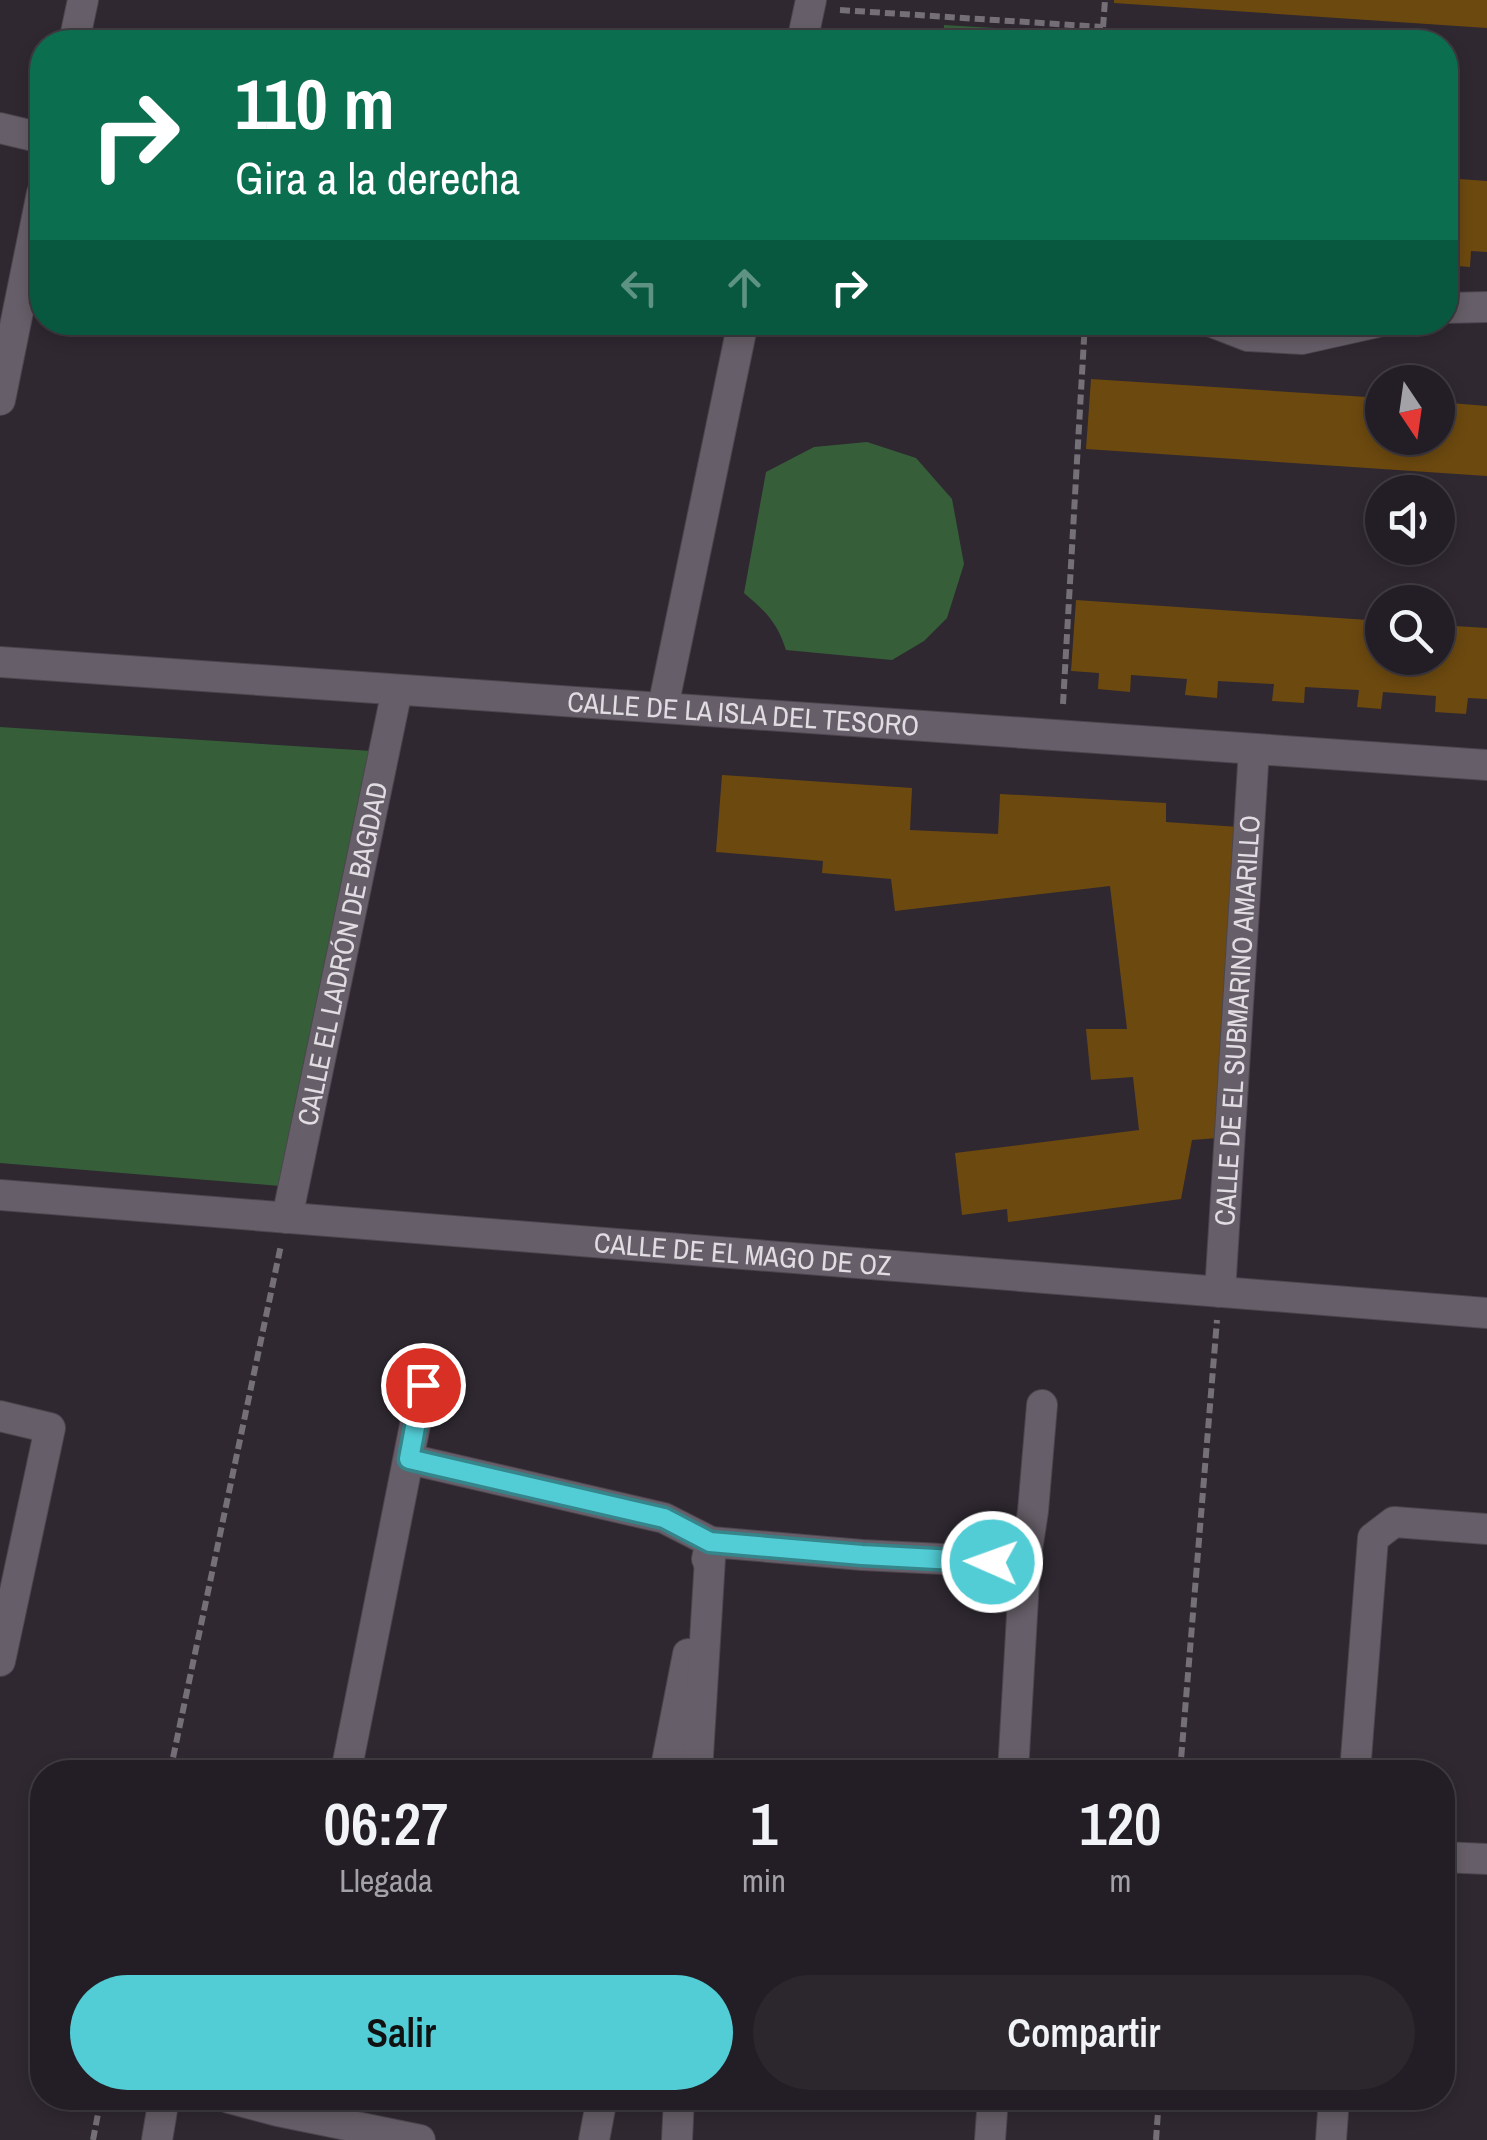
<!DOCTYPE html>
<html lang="es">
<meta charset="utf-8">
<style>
body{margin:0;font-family:"Archivo Narrow",sans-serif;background:#2b272d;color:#f1f3f6;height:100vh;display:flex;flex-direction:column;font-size:38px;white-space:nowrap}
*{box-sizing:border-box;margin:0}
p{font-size:32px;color:#a3a2a7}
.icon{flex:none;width:55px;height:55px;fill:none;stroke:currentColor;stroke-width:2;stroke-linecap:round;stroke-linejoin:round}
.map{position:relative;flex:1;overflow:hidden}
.side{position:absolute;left:30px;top:1760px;width:1425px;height:350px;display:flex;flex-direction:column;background:#231e25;border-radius:40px;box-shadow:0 5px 15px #0003,0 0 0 2px #403c42}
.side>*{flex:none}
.banner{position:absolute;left:30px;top:30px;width:1428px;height:305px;border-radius:40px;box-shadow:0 5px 15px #0003,0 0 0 2px #403c42;background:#0b6e4f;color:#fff;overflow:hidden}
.needle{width:65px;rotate:167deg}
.controls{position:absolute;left:1365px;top:365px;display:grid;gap:20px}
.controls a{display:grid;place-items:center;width:90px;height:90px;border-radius:50%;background:#231e25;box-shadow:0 5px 15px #0003,0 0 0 2px #403c42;font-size:50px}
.pin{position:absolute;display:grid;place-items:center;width:85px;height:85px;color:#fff;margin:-42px;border:5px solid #fff;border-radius:50%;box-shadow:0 2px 10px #0007}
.me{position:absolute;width:110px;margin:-55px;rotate:272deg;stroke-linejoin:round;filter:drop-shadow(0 0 8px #0008)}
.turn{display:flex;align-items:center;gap:35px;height:210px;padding:0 40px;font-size:45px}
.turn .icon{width:130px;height:130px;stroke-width:2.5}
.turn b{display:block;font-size:70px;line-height:85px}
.lanes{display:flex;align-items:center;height:95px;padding:0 40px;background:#0003;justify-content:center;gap:50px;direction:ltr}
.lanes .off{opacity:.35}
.eta{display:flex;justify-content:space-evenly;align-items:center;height:170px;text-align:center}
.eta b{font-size:60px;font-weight:600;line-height:70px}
.button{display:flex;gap:20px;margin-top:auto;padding:20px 40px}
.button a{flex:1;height:115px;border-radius:60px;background:#52ccd5;color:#111;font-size:40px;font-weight:600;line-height:115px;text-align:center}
.button a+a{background:#2b272d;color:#f1f3f6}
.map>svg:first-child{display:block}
.green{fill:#365f39}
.building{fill:#6c490f}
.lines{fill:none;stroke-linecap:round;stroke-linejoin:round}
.minor-casing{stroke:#4c454e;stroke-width:32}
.path{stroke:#756f77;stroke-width:6;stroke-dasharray:10 5;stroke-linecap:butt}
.minor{stroke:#665e68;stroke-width:30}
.route-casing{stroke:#35858a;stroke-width:25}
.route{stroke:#52ccd5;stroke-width:18}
.labels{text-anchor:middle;stroke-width:9;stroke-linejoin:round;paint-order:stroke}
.street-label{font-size:28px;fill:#e1dde3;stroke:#151216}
</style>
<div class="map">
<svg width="1487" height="2140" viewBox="0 0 1487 2140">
<rect width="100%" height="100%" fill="#2f2831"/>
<g class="green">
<polygon points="944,25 1012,29 1011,42 943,42"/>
<path d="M867 442 916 458 952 499 964 564 947 618 924 641 892 660 786 650C777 622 766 612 744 593L766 472 814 447Z"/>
<polygon points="0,727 372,751 280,1186 0,1163"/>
</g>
<g class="building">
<polygon points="1114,0 1487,0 1487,28 1114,3"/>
<polygon points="1445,178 1487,181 1487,252 1471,251 1470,267 1445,265"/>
<polygon points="1091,379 1382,398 1382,438 1438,438 1438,402 1487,406 1487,476 1086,449"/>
<polygon points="1076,600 1382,621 1382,658 1438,658 1438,625 1487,628 1487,699 1468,698 1466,714 1435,712 1436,696 1383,692 1381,709 1357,707 1359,690 1305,687 1304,703 1272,701 1274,684 1218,681 1217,698 1185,695 1187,679 1131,675 1130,692 1098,689 1099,673 1071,671"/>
<polygon points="722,775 912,788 910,830 998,834 1000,794 1166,803 1166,822 1239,827 1218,1138 1192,1140 1181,1199 1008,1222 1007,1209 962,1215 955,1153 1139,1130 1133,1077 1091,1080 1086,1029 1127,1029 1110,886 895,911 891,879 822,873 823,861 716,852"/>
</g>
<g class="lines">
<defs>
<g id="minor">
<polyline points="74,42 83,0"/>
<polyline points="802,42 811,0"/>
<polyline points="0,128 42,138"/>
<polyline points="1445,308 1487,307"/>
<polyline points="1212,322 1248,336 1302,339 1378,322"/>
<polyline points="0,400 42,193"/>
<path id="s1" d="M0 662 1487 765"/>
<polyline points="663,707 743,322"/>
<path id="s2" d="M0 1195 1487 1313"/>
<path id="s3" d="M287 1218 397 690"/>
<path id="s4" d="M1220 1292 1254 749"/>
<polyline points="0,1416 50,1428 0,1661"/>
<polyline points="409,1459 664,1518 711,1542 707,1559"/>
<polyline points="1025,1563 1033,1511 1042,1405"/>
<polyline points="346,1772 423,1385"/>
<polyline points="665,1772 688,1654"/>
<polyline points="697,1772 711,1542 862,1555 1025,1563 1013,1772"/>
<polyline points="1355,1772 1373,1538 1394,1522 1487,1529"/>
<polyline points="1442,1857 1487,1859"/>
<polyline points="229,2098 278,2111 420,2140"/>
<polyline points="157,2140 164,2098"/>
<polyline points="594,2140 602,2098"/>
<polyline points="677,2140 679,2098"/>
<polyline points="990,2140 993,2098"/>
<polyline points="1331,2140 1334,2098"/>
</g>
</defs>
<use href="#minor" class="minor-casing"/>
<g class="path">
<polyline points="840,10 1103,27"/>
<polyline points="1102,42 1105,0"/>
<polyline points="1063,704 1085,322"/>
<polyline points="170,1772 281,1245"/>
<polyline points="1180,1772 1217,1320"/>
<polyline points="93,2140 101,2098"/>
<polyline points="1156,2140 1159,2098"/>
</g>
<use href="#minor" class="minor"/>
</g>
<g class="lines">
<defs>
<polyline id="route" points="423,1385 409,1459 664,1518 710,1542 862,1555 992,1562"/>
</defs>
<use href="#route" class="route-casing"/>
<use href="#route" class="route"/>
</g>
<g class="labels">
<g class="street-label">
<text dy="10" stroke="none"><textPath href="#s1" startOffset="745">CALLE DE LA ISLA DEL TESORO</textPath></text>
<text dy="10" stroke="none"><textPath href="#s3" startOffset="270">CALLE EL LADRÓN DE BAGDAD</textPath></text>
<text dy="10" stroke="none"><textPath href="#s4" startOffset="272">CALLE DE EL SUBMARINO AMARILLO</textPath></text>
<text dy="10" stroke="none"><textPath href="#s2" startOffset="745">CALLE DE EL MAGO DE OZ</textPath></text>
</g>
</g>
</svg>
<div class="controls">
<a><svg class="needle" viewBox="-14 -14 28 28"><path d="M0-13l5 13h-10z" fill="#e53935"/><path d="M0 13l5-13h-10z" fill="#a3a2a7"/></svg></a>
<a><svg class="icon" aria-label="sound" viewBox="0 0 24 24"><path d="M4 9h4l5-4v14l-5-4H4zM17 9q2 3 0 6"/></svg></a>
<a><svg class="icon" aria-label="search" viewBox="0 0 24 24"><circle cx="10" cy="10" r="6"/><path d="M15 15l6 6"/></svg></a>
</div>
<div class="pin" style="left:423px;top:1385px;background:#d93025"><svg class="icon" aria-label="arrive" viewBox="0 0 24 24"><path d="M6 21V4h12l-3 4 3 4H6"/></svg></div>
<svg class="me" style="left:992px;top:1562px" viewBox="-20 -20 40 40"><circle r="17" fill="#52ccd5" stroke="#fff" stroke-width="3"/><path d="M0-11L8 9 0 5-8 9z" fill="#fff"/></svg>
<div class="banner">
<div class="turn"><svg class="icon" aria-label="right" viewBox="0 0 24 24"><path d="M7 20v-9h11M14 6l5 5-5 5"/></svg><div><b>110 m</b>Gira a la derecha</div></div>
<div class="lanes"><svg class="icon off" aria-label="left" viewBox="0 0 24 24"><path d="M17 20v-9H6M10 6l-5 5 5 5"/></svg><svg class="icon off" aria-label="ahead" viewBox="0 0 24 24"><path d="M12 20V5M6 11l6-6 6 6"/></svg><svg class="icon" aria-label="right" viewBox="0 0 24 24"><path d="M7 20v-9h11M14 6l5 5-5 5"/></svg></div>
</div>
<section class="side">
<div class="eta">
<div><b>06:27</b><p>Llegada</p></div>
<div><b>1</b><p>min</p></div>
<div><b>120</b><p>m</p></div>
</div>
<div class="button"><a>Salir</a><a>Compartir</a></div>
</section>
</div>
